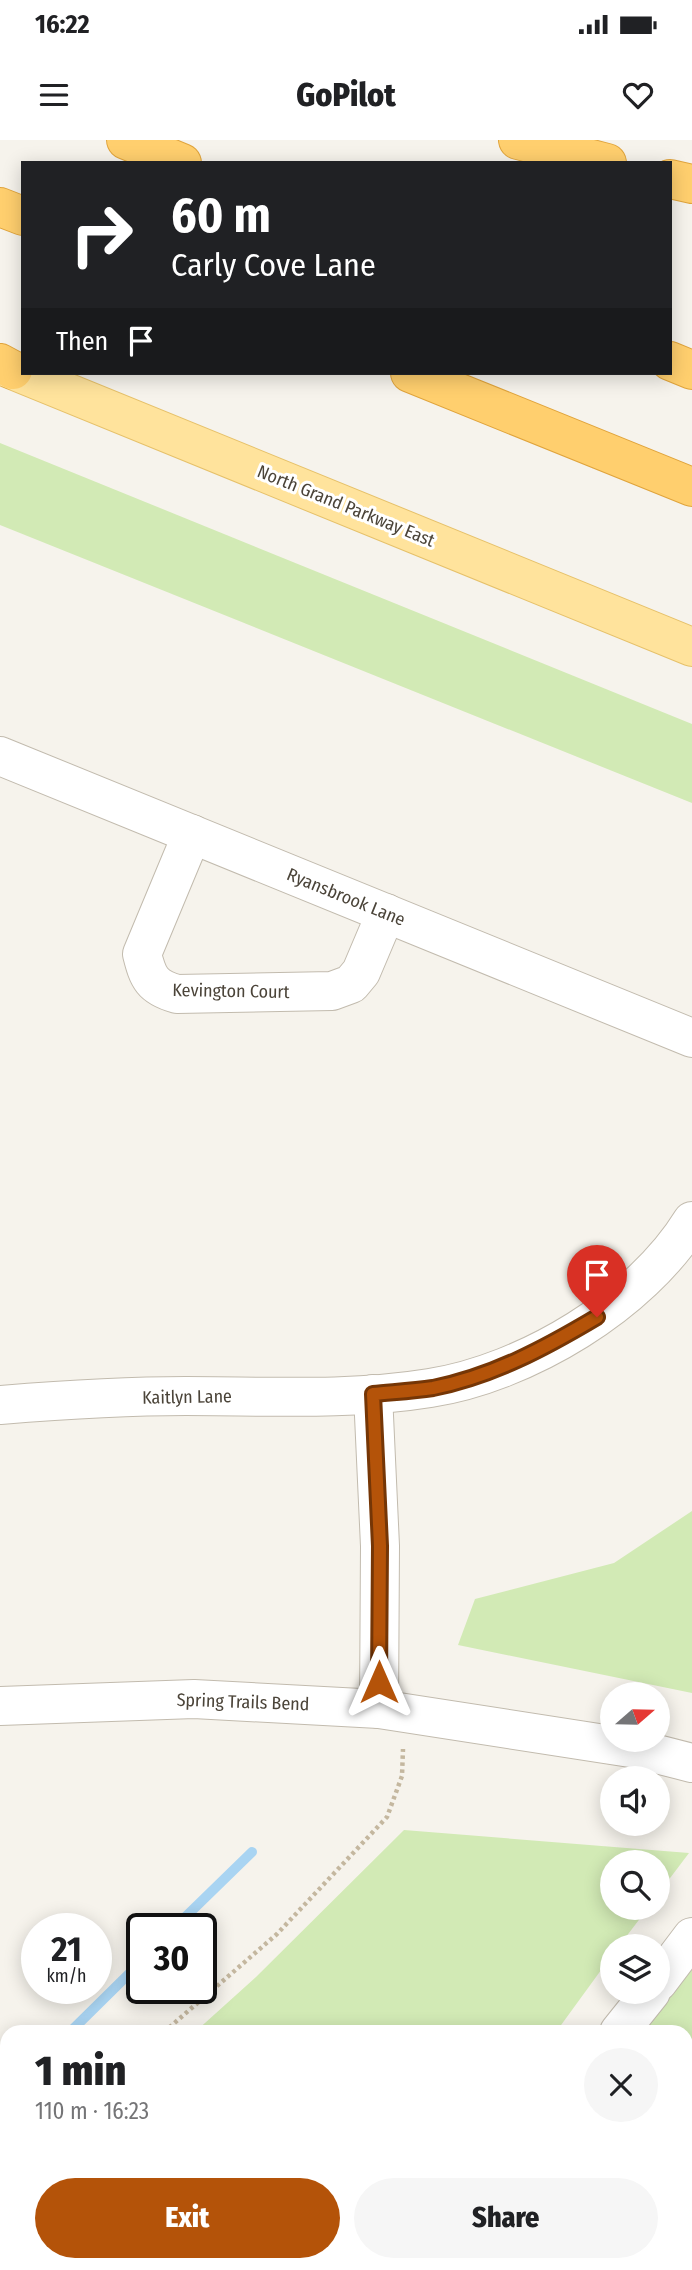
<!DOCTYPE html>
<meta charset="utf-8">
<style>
body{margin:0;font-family:"Fira Sans Condensed",sans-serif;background:#f6f6f6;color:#202124;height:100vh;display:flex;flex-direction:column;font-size:26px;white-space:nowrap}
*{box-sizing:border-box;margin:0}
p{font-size:23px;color:#757577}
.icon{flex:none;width:38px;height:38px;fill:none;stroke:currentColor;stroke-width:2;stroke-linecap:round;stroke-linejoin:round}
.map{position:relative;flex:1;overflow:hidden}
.details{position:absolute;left:0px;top:1885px;width:693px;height:247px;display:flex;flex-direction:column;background:#fff;border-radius:21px 21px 0 0;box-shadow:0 4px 18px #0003}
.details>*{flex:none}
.hud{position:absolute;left:21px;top:21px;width:651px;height:214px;border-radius:0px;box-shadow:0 4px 18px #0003;background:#202124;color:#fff;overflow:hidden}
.needle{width:46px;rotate:70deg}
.tools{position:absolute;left:600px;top:1542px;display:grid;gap:14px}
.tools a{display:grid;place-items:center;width:70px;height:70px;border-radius:50%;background:#fff;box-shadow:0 4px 18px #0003;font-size:35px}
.speed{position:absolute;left:21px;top:1773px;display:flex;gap:14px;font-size:35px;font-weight:700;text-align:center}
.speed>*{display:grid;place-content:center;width:91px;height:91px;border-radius:50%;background:#fff;box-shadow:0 4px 18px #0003;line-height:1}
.speed small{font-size:18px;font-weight:400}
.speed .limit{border:4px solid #111;border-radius:10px;background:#fff;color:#111}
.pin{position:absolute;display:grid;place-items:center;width:60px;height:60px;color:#fff;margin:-72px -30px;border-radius:50% 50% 50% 0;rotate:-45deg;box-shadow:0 0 7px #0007}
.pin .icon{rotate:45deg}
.me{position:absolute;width:77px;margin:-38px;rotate:0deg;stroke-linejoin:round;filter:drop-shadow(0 0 5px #0008)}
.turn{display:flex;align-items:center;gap:24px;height:147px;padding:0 35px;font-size:32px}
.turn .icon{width:91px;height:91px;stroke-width:2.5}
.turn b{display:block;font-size:49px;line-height:60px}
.then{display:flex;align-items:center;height:66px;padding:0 35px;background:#0003;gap:14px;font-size:26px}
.round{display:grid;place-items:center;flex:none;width:74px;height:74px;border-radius:37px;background:#f6f6f6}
.head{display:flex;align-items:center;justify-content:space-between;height:119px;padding:0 35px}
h1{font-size:42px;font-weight:800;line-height:52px}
.cta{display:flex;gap:14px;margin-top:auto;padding:14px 35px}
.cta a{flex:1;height:80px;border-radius:42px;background:#b45309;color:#fff;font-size:28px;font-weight:800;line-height:80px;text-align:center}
.cta a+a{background:#f6f6f6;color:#202124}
.status{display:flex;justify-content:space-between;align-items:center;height:49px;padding:0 35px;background:#fff;direction:ltr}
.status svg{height:19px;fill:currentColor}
header{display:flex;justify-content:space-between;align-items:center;height:91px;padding:0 35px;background:#fff;font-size:32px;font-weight:800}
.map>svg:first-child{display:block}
.green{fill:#d2eab5}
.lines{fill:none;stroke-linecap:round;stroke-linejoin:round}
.stream{stroke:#a9d4f2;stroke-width:10}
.minor-casing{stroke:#c2bbae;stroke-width:40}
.major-casing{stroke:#e6c16a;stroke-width:40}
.highway-casing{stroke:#e0a43c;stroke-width:40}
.path{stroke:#c4b79f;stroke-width:4.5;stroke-dasharray:3.5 3.5;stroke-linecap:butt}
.minor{stroke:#fff;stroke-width:38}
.major{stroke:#ffe39c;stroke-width:38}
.highway{stroke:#ffcf6e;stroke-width:38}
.route-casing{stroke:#753606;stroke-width:18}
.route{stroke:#b45309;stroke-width:12}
.labels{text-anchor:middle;stroke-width:6;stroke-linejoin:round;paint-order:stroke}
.street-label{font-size:18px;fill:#4b4439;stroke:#fff}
</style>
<div class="status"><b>16:22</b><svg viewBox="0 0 49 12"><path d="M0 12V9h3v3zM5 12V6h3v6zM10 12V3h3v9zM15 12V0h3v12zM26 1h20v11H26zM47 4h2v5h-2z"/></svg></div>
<header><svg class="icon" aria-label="menu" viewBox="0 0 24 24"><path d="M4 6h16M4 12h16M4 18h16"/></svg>GoPilot<svg class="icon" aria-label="heart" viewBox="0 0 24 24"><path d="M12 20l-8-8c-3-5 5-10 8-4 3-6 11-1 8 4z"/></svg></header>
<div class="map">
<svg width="692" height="2130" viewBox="0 0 692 2130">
<rect width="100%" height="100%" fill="#f6f3ec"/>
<g class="green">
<polygon points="0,303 692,584 692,663 0,385"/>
<polygon points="692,1371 692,1553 458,1505 475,1459 614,1423"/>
<polygon points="404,1690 689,1713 658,1754 658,1722 612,1722 612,1768 648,1768 619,1806 612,1806 612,1815 556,1892 195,1892 256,1837"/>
<polygon points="692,1828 692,2130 618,2130 604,2125 686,2124 686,1892 644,1892"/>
<polygon points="7,2069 7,2124 446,2125 442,2130 0,2130 0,2077"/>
</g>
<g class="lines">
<g class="stream">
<polyline points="174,1788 252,1712"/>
<polyline points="70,1892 142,1821"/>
<polyline points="0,1961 7,1954"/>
</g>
<defs>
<g id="minor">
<polyline points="0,616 692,898"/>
<path d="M192 694 142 814C148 838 152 847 177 854L332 851 351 844 361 832 386 773"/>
<polyline points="373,1254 380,1406 379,1569"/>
<path d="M0 1265C62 1260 124 1256 186 1256 267 1256 350 1261 430 1248 526 1233 641 1164 692 1081"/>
<polyline points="0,1566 194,1559 379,1569 637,1609 692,1623"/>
<polyline points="658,1842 692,1797"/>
<polyline points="619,1892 651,1852"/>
<polyline points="522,2130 523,2124"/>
</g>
<polyline id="major" points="0,225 692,507"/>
<g id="highway">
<polyline points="126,0 182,23"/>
<polyline points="518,0 607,23"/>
<polyline points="670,39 692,44"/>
<polyline points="0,67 23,76"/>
<polyline points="670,221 692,230"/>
<polyline points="0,223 13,230"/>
<polyline points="410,233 692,347"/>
</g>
</defs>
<use href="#minor" class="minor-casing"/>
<use href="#major" class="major-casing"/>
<use href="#highway" class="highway-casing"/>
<g class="path">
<polyline points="164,1892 277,1794 387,1677 402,1636 403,1609"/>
<polyline points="0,2040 7,2032"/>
</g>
<use href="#minor" class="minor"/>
<use href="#major" class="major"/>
<use href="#highway" class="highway"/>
</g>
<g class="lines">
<defs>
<path id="route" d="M379 1542 380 1406 373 1254C393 1252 413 1251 433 1248 493 1236 545 1208 597 1177"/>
</defs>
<use href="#route" class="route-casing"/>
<use href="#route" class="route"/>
</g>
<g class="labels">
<g class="street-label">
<text transform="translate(346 366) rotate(22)" y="6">North Grand Parkway East</text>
<text transform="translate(346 757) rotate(22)" y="6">Ryansbrook Lane</text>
<text transform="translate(231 851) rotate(1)" y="6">Kevington Court</text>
<text transform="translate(187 1257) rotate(-1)" y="6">Kaitlyn Lane</text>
<text transform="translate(243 1562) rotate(2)" y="6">Spring Trails Bend</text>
</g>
</g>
</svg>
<div class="tools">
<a><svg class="needle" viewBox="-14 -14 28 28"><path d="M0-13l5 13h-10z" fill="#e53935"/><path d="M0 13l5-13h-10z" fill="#757577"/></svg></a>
<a><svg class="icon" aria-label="sound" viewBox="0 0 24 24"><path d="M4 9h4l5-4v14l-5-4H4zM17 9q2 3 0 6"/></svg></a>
<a><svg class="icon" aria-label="search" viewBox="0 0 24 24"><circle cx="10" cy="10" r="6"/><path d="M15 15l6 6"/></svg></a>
<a><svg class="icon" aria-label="layers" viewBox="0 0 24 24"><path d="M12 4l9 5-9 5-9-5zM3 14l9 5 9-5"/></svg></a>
</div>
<div class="speed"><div>21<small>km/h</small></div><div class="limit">30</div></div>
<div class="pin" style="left:597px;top:1177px;background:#d93025"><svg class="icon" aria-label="arrive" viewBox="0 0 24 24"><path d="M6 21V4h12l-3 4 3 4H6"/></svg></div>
<svg class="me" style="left:379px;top:1542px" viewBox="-20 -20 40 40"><path d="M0-17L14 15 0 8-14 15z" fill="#b45309" stroke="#fff" stroke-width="4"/></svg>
<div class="hud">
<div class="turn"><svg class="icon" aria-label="right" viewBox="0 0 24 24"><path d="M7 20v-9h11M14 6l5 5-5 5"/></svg><div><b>60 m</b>Carly Cove Lane</div></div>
<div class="then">Then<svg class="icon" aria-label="arrive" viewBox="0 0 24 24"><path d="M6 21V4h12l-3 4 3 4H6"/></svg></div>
</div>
<section class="details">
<div class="head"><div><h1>1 min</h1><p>110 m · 16:23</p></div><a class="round"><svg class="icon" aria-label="close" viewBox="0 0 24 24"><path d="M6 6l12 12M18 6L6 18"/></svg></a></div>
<div class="cta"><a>Exit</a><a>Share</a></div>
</section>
</div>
